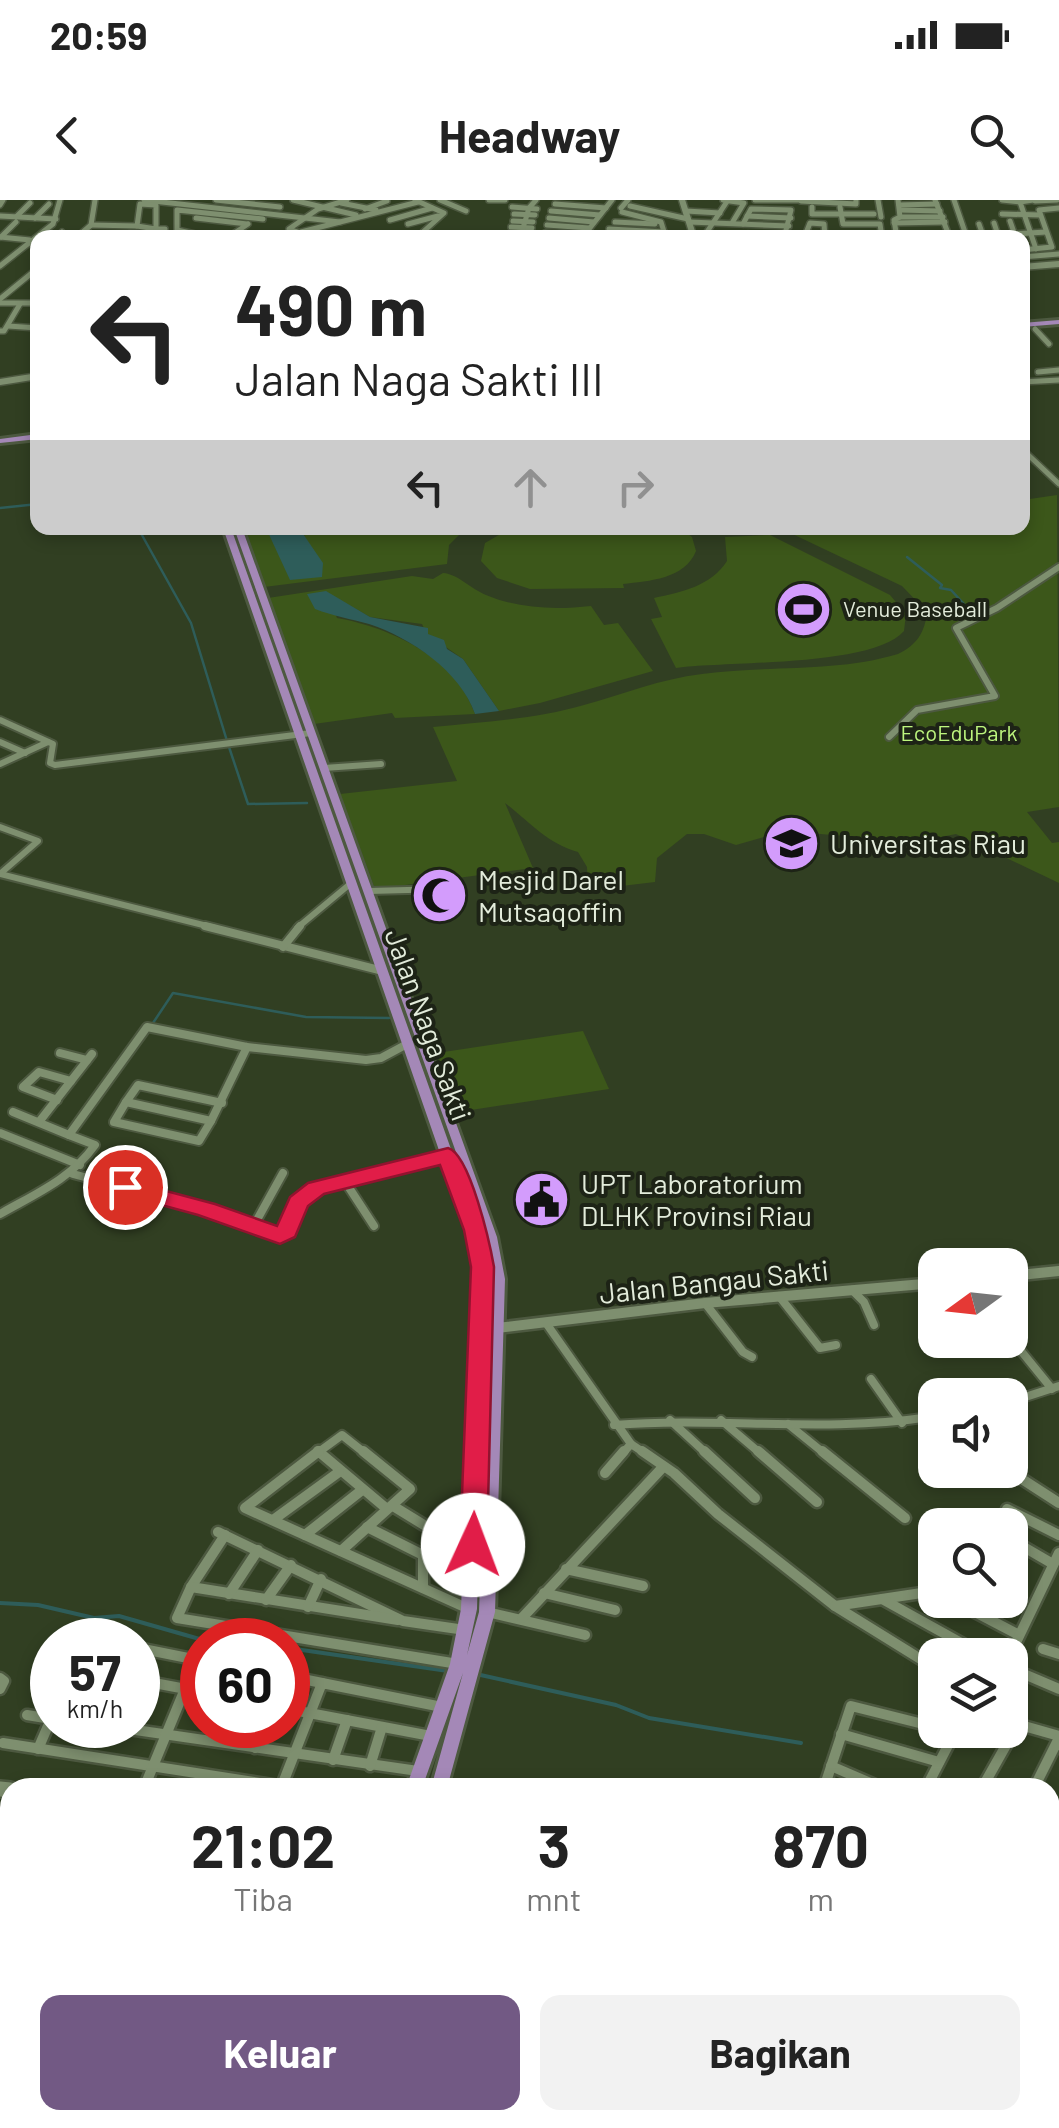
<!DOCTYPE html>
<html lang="id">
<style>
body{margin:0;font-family:Barlow,sans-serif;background:#f2f2f2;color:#222;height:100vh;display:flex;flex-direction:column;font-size:38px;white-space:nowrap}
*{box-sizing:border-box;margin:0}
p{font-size:32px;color:#767676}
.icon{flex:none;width:55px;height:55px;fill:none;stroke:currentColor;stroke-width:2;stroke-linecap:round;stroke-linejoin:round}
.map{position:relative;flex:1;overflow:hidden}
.sheet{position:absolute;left:0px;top:1578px;width:1060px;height:352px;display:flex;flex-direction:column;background:#fff;border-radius:30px 30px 0 0;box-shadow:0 5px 15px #0003}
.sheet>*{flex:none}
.top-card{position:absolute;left:30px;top:30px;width:1000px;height:305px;border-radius:20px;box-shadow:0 5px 15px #0003;background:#fff;color:#222;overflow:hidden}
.needle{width:65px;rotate:255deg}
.tools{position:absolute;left:918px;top:1048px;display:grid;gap:20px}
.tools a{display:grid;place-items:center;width:110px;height:110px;border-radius:20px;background:#fff;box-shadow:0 5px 15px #0003;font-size:50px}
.speed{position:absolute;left:30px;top:1418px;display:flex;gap:20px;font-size:50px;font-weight:700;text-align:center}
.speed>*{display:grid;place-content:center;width:130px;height:130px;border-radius:50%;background:#fff;box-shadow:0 5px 15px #0003;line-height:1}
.speed small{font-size:25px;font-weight:400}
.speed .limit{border:15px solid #d22;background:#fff;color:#111}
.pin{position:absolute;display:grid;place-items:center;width:85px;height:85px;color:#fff;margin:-42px;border:5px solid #fff;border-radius:50%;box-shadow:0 2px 10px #0007}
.me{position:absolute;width:110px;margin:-55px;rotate:2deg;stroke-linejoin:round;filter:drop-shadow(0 0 8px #0008)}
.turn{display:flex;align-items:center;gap:35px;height:210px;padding:0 40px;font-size:45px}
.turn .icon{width:130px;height:130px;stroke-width:2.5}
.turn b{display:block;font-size:70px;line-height:85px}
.lanes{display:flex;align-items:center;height:95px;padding:0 40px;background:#0003;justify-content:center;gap:50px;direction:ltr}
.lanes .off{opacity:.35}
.eta{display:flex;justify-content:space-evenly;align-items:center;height:170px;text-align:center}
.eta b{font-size:60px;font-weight:700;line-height:70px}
.primary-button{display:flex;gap:20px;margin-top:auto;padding:20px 40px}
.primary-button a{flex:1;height:115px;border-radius:20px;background:#725984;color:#fff;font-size:40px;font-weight:700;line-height:115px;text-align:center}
.primary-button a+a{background:#f2f2f2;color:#222}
.status{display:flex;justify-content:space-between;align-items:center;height:70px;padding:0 50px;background:#fff;direction:ltr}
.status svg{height:28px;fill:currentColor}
header{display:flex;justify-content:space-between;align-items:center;height:130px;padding:0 40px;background:#fff;font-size:45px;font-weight:700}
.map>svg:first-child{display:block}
.green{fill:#3c571a}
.water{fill:#2e5d5a}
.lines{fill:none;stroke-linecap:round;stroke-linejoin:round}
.stream-far1{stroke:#2e5d5a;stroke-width:2.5}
.stream{stroke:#2e5d5a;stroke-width:4}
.minor-far3-casing{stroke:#4d5940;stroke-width:8}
.minor-far2-casing{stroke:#4d5940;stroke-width:10}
.minor-far1-casing{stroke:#4d5940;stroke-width:12}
.minor-casing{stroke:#4d5940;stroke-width:15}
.tertiary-far1-casing{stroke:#4d5940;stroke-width:9}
.tertiary-casing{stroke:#4d5940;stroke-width:15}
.secondary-far1-casing{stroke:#4d5940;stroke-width:9}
.secondary-casing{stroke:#4d5940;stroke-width:20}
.primary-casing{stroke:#4d5940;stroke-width:6}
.minor-far3{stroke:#7e8f6f;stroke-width:5}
.minor-far2{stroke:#7e8f6f;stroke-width:6}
.minor-far1{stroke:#7e8f6f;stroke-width:8}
.minor{stroke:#7e8f6f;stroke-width:10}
.tertiary-far1{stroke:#7e8f6f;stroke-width:6}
.tertiary{stroke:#7e8f6f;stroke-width:10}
.secondary-far1{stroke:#7e8f6f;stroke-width:6}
.secondary{stroke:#7e8f6f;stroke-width:15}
.primary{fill:#a488b7;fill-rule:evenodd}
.route{fill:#e11d48;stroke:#92132f;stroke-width:2.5}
.labels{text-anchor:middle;stroke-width:8;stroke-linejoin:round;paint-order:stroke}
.far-poi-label{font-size:22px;fill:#e3ecdb;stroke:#1d2316;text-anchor:start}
.far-park-label{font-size:22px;fill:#bdf57e;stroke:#1d2316}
.poi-label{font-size:28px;fill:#e3ecdb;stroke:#1d2316;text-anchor:start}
.street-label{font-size:28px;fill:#e3ecdb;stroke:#1d2316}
</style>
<div class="status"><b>20:59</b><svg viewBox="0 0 49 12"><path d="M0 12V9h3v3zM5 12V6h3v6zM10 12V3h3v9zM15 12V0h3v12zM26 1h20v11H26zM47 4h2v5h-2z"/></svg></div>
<header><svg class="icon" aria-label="back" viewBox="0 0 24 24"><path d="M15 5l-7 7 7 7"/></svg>Headway<svg class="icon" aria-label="search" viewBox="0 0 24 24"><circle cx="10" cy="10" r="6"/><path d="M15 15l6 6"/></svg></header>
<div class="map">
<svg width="1059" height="1928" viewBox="0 0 1059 1928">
<rect width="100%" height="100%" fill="#313f22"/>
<g class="green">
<path d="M1057 295 1059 607 1027 612 1052 643 1059 642V683L956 634 915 642 785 631 736 645 704 634H687L657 658 655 682 588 690 587 667 578 652C546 643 530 622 505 603L533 668 375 689 340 594 457 581 433 527C483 522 536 519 584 505 624 494 660 479 702 474 767 465 835 473 898 454 917 445 925 432 927 412L902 386 784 330 1022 328 1023 300Z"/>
<polygon points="244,328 266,328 275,342 306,335 299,328 466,328 449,345 447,364 264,387"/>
<path d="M511 328H680L692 337 696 351C685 379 649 381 623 384L624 388 530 389 497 378 481 361 485 343Z"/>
<path d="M770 335 890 395 906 414 904 431C873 467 727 461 676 468L651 419 662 417 654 398C682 392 711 386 727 361L725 337Z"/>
<path d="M443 373C458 374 471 389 486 395 519 409 556 410 591 406L604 425 618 423 653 471 540 503 499 511 463 459 427 434 422 424 370 417 326 392 337 418C392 428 456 458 475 514L395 518 392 513 314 524 268 398 412 376 433 379Z"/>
<polygon points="583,831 609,889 458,912 437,853"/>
</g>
<g class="water">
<polygon points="266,328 299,328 323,363 322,377 290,380"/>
<path d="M326 391 370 417 428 428V434L444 440 447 449 463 459 499 511 475 514C460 471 411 438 369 424 351 419 333 416 315 409L307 394Z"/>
</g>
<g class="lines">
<g class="stream-far1">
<polyline points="0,308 38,304"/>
<polyline points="138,328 191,423 227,541"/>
<polyline points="907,357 942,385 940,388 951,390 974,415"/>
<polyline points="1009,396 1027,384"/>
<polyline points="971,449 997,493"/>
<polyline points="972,503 993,499"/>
<polyline points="229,547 248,604 307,603"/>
<polyline points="151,826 173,793 306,817 389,818"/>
</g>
<g class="stream">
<polyline points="0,1403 38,1405 94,1418 119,1416 203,1440"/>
<polyline points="288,1448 448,1471"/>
<polyline points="476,1474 616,1505 649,1518 801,1543"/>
</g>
<defs>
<g id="minor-far3">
<polyline points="144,0 340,22"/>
<polyline points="216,0 280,7"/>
<polyline points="293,0 356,15"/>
<polyline points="415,0 444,13 423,32"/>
<polyline points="440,0 466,11"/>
<polyline points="489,0 505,0"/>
<polyline points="723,0 744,3 732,23"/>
<polyline points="755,0 801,0"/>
<polyline points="878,0 881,17"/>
<polyline points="935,0 950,38"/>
<polyline points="954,0 967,38"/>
<polyline points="1002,0 1020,2"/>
<polyline points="1033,0 1020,2 1036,49"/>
<polyline points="801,1 856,4 856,0"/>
<polyline points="1035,1 1057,0"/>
<polyline points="341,3 376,10"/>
<polygon points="140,4 156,5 156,29 137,26"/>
<polyline points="555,4 606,8"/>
<polyline points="0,5 3,0"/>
<polyline points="899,5 937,4"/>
<polyline points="630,6 688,19"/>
<polyline points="512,7 537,9"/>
<polyline points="812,7 812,14 874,14"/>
<polyline points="840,7 843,24 880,24 882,38"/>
<polyline points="621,8 628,0"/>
<polyline points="365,9 387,1"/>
<polyline points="900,10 940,11"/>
<polyline points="551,11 600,15"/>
<polyline points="686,11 720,13"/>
<polyline points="622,12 661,22 666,38"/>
<polyline points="514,14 535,15"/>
<polyline points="1002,14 1040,15"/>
<polyline points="0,16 56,19"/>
<polyline points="747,16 791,18"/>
<polyline points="16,17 30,3"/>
<polyline points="900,17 943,17"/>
<polyline points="35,18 49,4"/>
<polyline points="196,18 247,24"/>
<polyline points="549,18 594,22"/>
<polyline points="390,20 432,8"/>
<polyline points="513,21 533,22"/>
<polyline points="1010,21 1016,38"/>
<polyline points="615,22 655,24"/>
<polyline points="689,22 789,26"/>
<polyline points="894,23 945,22"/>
<polyline points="994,23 999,38"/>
<polyline points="408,24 438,16"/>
<polyline points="743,24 751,9 791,10 784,38"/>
<polyline points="979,24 984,38"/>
<polyline points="91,25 137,26"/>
<polyline points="547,25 589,28"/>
<polyline points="511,27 532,28"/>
<polyline points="156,29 165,29"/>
<polyline points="609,29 664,32"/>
<polyline points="301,32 418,2"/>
<polyline points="545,33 584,36"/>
<polyline points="510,34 530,35"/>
<polyline points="748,34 753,38"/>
<polyline points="1014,34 1046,32"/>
<polyline points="604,36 625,38"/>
<polyline points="666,36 693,36"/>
<polyline points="0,37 30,40"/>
<polyline points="1,37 16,22"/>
<polyline points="57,38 62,32"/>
<polyline points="76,38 91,25 95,0"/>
<polyline points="126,38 130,33 169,38"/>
<polyline points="213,38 177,30 177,10 263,19"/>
<polyline points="227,38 248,24"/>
<polyline points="315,38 289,29 318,9 347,0"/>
<polyline points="520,38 529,8 536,0"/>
<polyline points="582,38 612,0"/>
<polyline points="703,38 728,0"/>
<polyline points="804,38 810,23 824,24 825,38"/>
<polyline points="897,38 894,20 900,17 898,0"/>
<polyline points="1022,50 1052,47 1039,10 1059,8"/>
<polyline points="1022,57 1059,54"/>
<polyline points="0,66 53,24 60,0"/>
<polyline points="0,99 38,68"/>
<polyline points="0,103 38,103"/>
<polyline points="8,126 38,128"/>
<polyline points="1035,129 1049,144"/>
<polyline points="0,131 4,131 20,104"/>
<polyline points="1038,172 1059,170"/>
<polyline points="1022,182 1059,180"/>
<polyline points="1022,249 1059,284"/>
</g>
<g id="minor-far2">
<polyline points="0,520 53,544 50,563 55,565 311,533"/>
<polyline points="889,537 917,510 995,496 956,428 997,408 1059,367"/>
<polyline points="0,542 25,553"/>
<polyline points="0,564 48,542"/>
<polyline points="324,568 381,564"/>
<polyline points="0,627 38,641 1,673"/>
<polyline points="0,674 215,728"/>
<polyline points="369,691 446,689"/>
<polyline points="297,728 350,684"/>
</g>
<g id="minor-far1">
<polyline points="205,726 383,771"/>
<polyline points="283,747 300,726"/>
<polyline points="60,853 87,860"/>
<polyline points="57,900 23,887 39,872 71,881"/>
<polyline points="126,902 138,885 222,903"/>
<polygon points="126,902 211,921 199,941 114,922"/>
<polyline points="13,912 69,935"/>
<polyline points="211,921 247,847"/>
<polyline points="39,922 92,854"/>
<polyline points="0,933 80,965"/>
<polyline points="73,974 207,1010 280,1036 310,991 448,956"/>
<polyline points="346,983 374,1026"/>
<path d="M0 1014C35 994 71 979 95 945L69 935 147 827 247 847 366 860 381 858 409 843"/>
<polyline points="253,1027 283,973"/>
<polyline points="852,1090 864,1102 874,1125"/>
<polyline points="779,1096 820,1148 836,1145"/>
<polyline points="705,1103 743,1152 752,1157"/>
<polyline points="546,1123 631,1244 646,1254"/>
<polyline points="1017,1146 1052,1189"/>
<polyline points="871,1179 902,1223"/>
<polyline points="1010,1202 1059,1186"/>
<polyline points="670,1220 707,1254"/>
<polyline points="721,1220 761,1254"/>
<polyline points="788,1224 825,1254"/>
<path d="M614 1225C720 1217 825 1233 930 1217"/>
<polyline points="317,1251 321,1254"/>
<polyline points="316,1254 342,1235 366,1254"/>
<polyline points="622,1254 631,1244"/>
</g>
<g id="minor">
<polyline points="318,1251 387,1309"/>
<polyline points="319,1251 245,1308 469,1409"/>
<polyline points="642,1251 674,1273 718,1314 835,1406"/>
<polyline points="704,1251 755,1298"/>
<polyline points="758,1251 817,1302"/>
<polyline points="822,1251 905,1318"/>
<polyline points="1008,1270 1059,1303"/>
<polyline points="605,1273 624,1251"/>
<polyline points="393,1306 424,1325"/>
<polyline points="1007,1309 1059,1335"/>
<polyline points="273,1320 339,1272"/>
<polyline points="367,1327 423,1355 423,1388"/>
<polyline points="218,1332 403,1421 465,1430"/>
<polyline points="225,1335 191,1387 177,1418 458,1464"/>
<polyline points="305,1335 362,1290"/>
<polyline points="1010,1339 1053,1364"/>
<polyline points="341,1351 410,1289 363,1251"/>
<polyline points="566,1369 643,1386"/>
<polyline points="191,1387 398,1420"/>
<polyline points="935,1391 835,1406 935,1468"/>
<polyline points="544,1393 615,1410"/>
<polyline points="229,1394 258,1350"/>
<polyline points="882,1399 983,1455"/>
<polyline points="266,1400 291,1365"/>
<polyline points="952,1400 1019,1435"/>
<polyline points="308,1407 321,1379"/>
<polyline points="487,1412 585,1435"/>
<polyline points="522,1418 663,1267"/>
<polyline points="69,1436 89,1440"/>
<polyline points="138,1448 198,1460"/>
<polyline points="1043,1449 1059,1454"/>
<polyline points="1010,1455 1059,1353"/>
<polyline points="1010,1468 1059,1489"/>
<polyline points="288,1476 322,1483"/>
<polyline points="0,1478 4,1481 0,1489"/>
<polyline points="138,1480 202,1492"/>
<polyline points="42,1481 52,1484"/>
<polyline points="138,1504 148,1482"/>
<polyline points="288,1509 431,1536"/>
<polyline points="27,1515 51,1519 38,1549"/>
<polyline points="1010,1522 1059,1536"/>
<polyline points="101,1525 418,1571"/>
<polyline points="841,1534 939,1562"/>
<polyline points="3,1543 292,1588"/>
<polyline points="255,1548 262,1525"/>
<polyline points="333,1560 347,1520"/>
<polyline points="370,1566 382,1527"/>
<polyline points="831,1566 882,1588"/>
<polyline points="144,1588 197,1460"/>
<polyline points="281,1588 322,1483 442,1507"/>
<polyline points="824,1588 851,1506 935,1527"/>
<polyline points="926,1588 956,1530"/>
<polyline points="982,1588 1018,1524"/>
<polyline points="1034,1588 1059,1538"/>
<polyline points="0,1641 10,1646"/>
<polyline points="1050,1666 1059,1671"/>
<polyline points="0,1691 10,1697"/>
<polyline points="1050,1697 1059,1678"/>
<polyline points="0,1746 10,1749"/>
<polyline points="0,1788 10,1790"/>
<polyline points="1050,1842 1059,1847"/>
<polyline points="0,1898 10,1874"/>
<polyline points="566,1920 572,1928"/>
<polyline points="79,1928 82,1920"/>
<polyline points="156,1928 168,1923 175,1928"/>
<polyline points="368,1928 379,1920"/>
<polyline points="445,1928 454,1920"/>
<polyline points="961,1928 966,1920"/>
</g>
<polyline id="tertiary-far1" points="1022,67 1059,64"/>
<g id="tertiary">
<polyline points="1010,1076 1059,1071"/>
<polyline points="497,1128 705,1103 935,1083"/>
</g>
<g id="secondary-far1">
<polyline points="682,0 694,38"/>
<polyline points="0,182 38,176"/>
</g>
<g id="secondary">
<polyline points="0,1589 10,1590"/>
<polyline points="921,1920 937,1928"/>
</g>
<g id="primary">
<polygon points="1059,120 1059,124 1022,127 1022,123"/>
<polygon points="38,234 38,239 0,243 0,239"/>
<path d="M223 328H231L486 1048 468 986 234 328H242L497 1037 505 1079 495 1412 447 1588H431L463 1473 422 1588H406L450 1464 461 1409 475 1054ZM488 1060 491 1079 479 1412 467 1455 477 1409Z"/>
</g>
</defs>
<use href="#minor-far3" class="minor-far3-casing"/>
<use href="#minor-far2" class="minor-far2-casing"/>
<use href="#minor-far1" class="minor-far1-casing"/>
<use href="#minor" class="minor-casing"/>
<use href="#tertiary-far1" class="tertiary-far1-casing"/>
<use href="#tertiary" class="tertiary-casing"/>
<use href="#secondary-far1" class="secondary-far1-casing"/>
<use href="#secondary" class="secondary-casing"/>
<use href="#primary" class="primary-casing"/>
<use href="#minor-far3" class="minor-far3"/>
<use href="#minor-far2" class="minor-far2"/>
<use href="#minor-far1" class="minor-far1"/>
<use href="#minor" class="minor"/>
<use href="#tertiary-far1" class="tertiary-far1"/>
<use href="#tertiary" class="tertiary"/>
<use href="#secondary-far1" class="secondary-far1"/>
<use href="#secondary" class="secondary"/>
<use href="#primary" class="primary"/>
</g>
<path class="route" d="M448 948C470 954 490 1044 494 1067L487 1345 483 1352H464L460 1345 471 1067 464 1030 440 965 324 994 308 1006 295 1037 280 1044 198 1015 117 993 113 987 125 980 215 1004 277 1026 290 997 308 983Z"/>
<defs>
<symbol id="stadium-disc" viewBox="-11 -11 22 22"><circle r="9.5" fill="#d39cfc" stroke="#1d2316"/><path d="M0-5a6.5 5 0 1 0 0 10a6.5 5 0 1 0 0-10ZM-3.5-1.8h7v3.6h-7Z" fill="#111"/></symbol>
<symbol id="university-disc" viewBox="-11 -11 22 22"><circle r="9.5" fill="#d39cfc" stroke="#1d2316"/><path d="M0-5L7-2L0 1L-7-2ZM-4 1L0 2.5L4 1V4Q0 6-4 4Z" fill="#111"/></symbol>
<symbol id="mosque-disc" viewBox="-11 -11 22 22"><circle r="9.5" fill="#d39cfc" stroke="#1d2316"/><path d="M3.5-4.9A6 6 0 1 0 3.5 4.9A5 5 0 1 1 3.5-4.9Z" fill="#111"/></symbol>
<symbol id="civic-disc" viewBox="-11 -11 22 22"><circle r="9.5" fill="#d39cfc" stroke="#1d2316"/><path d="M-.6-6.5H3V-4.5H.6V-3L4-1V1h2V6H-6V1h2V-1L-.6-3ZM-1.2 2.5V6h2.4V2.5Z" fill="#111"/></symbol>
</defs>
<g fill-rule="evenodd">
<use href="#stadium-disc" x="772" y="378" width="63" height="63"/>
<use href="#university-disc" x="760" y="612" width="63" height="63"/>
<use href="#mosque-disc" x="408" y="664" width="63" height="63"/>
<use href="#civic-disc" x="510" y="968" width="63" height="63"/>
</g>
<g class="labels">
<g class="far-poi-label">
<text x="843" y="417">Venue Baseball</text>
</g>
<g class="far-park-label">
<text x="959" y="541">EcoEduPark</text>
</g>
<g class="poi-label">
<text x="830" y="654">Universitas Riau</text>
<text x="478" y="690">Mesjid Darel<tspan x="478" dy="32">Mutsaqoffin</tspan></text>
<text x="581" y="994">UPT Laboratorium<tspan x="581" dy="32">DLHK Provinsi Riau</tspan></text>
</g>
<g class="street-label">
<text transform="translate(428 825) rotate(70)" y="10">Jalan Naga Sakti</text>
<text transform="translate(714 1082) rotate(-6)" y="10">Jalan Bangau Sakti</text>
</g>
</g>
</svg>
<div class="tools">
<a><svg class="needle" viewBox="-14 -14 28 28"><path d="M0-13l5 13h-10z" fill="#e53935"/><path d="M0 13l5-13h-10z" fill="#767676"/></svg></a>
<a><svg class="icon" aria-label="sound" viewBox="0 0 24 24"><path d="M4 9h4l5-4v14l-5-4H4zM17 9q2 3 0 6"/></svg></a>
<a><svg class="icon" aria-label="search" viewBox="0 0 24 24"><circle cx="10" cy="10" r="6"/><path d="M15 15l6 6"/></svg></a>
<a><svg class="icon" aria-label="layers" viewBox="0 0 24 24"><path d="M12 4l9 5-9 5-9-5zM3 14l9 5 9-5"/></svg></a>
</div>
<div class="speed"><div>57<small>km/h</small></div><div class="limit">60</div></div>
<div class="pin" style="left:125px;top:987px;background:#d93025"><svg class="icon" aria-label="arrive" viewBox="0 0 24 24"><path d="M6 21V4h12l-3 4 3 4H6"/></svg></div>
<svg class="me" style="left:473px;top:1345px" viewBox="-20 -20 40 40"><circle r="19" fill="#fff"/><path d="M0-13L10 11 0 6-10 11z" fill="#e11d48"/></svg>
<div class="top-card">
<div class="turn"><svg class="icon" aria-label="left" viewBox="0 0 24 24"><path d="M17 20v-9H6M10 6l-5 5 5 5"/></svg><div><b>490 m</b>Jalan Naga Sakti III</div></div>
<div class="lanes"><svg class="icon" aria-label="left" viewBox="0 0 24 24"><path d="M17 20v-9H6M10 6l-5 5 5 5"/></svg><svg class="icon off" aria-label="ahead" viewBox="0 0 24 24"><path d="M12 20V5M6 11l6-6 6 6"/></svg><svg class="icon off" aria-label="right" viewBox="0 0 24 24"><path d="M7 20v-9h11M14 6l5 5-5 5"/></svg></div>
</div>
<section class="sheet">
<div class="eta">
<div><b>21:02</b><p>Tiba</p></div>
<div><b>3</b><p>mnt</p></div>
<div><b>870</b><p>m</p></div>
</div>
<div class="primary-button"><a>Keluar</a><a>Bagikan</a></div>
</section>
</div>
